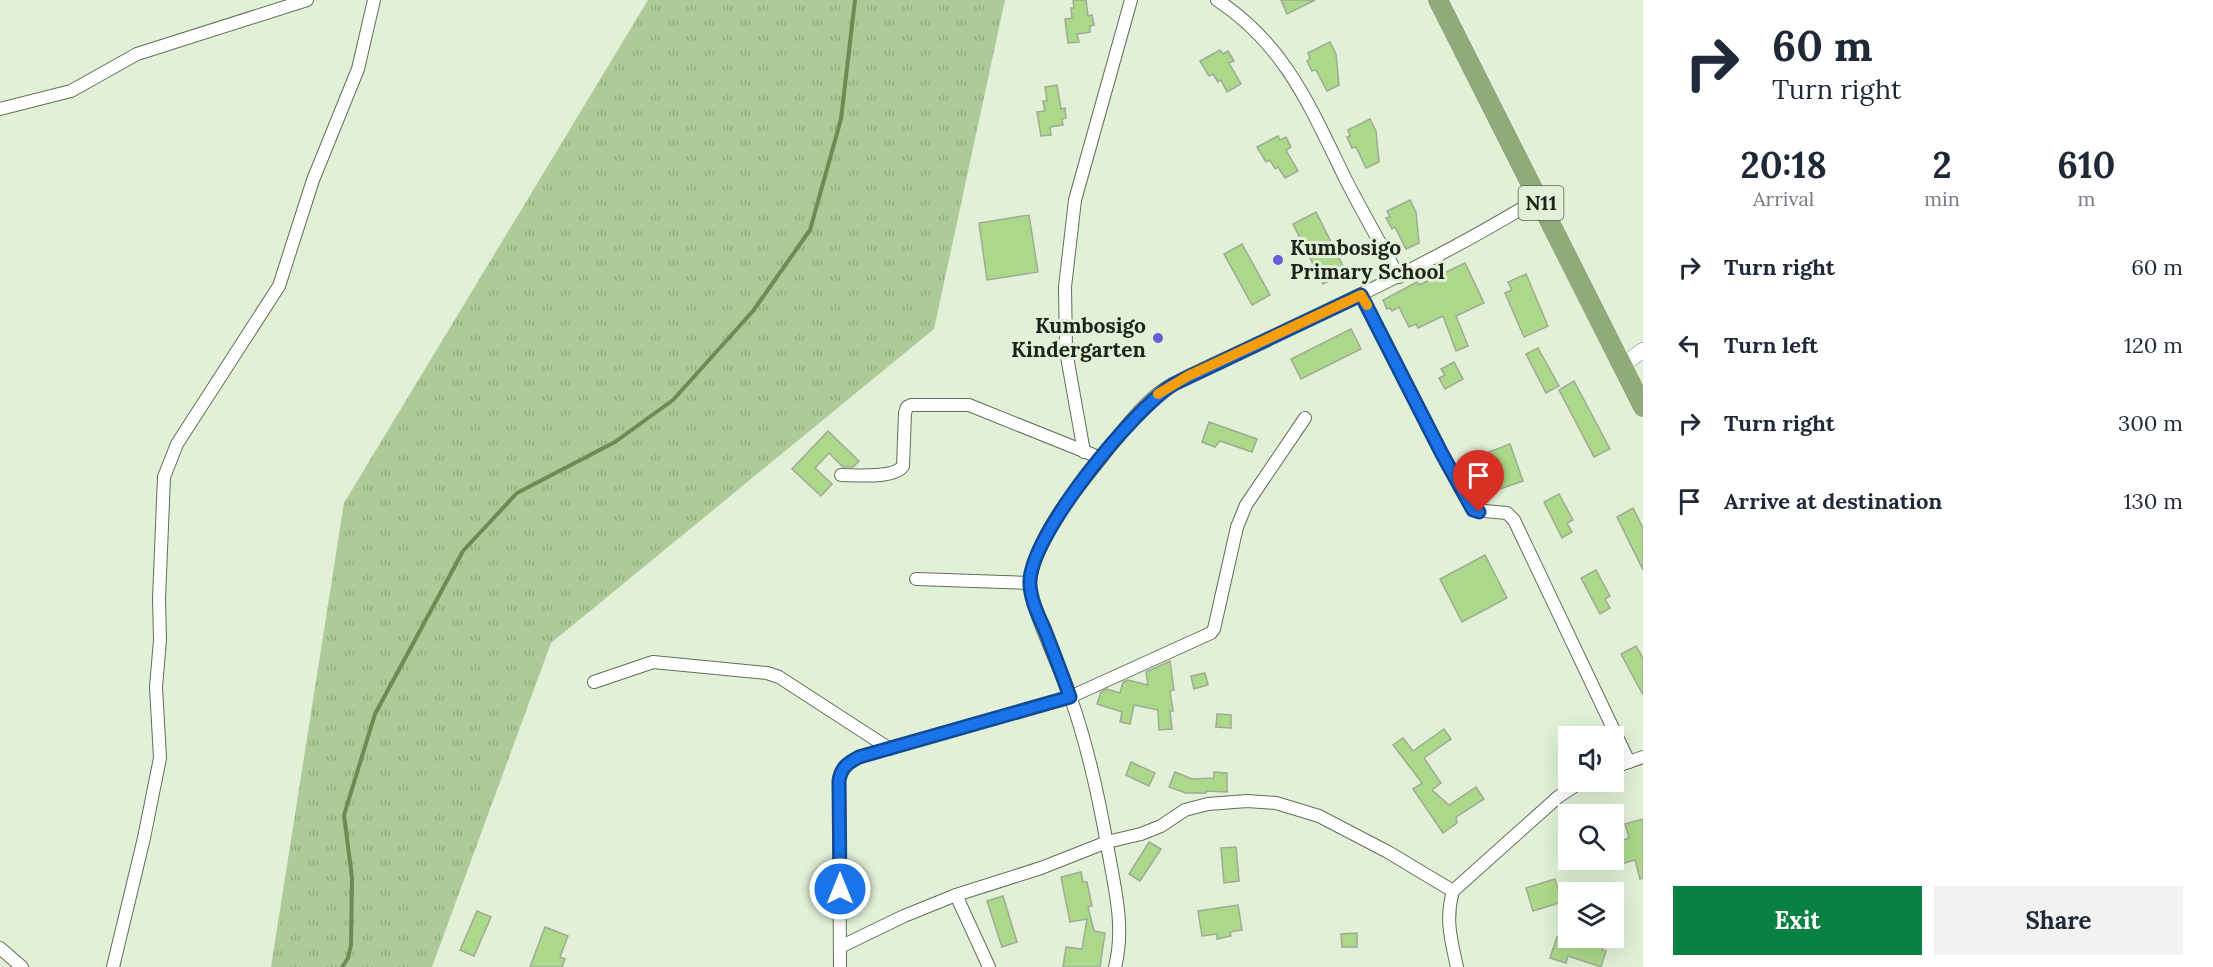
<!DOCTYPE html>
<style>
body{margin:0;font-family:Lora,serif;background:#f2f2f3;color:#1f2937;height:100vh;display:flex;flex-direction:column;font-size:22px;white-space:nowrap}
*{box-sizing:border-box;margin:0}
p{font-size:20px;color:#747a83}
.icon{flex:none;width:33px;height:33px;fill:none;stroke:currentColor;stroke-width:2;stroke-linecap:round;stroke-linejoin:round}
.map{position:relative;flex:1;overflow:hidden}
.sheet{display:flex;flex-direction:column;background:#fff;width:570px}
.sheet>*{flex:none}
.hud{background:#fff;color:#1f2937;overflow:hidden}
.fabs{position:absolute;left:1558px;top:726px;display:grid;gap:12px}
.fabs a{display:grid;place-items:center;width:66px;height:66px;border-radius:0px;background:#fff;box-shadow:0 6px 24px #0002;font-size:30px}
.pin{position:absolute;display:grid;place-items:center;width:51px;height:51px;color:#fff;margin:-62px -26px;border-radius:50% 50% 50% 0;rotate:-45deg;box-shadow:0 0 6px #0007}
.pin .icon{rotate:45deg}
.me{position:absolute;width:66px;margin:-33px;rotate:0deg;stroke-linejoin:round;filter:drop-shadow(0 0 4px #0008)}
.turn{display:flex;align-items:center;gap:21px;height:126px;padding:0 30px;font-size:27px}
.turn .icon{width:78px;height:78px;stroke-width:2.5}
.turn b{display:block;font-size:42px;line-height:51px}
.eta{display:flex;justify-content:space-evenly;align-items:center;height:102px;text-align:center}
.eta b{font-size:36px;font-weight:700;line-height:42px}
.primary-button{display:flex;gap:12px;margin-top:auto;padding:12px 30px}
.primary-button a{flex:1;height:69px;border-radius:0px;background:#0b8043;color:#fff;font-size:24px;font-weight:700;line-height:69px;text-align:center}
.primary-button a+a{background:#f2f2f3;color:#1f2937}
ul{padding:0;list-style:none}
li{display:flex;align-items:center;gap:18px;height:78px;padding:0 30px}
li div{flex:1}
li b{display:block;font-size:22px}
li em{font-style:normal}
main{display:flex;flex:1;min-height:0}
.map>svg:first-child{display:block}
.grass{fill:url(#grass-tufts)}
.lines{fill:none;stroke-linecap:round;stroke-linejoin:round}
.stream{stroke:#6c8c53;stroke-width:4}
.building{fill:#acd889;stroke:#9eab95;stroke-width:1.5}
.minor-casing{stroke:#626e59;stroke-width:14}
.tertiary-casing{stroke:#626e59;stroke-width:16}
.trunk-casing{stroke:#fff;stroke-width:21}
.minor{stroke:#fff;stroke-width:12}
.tertiary{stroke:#fff;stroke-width:15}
.trunk{stroke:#90aa7a;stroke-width:20}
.route-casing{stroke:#114b97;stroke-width:15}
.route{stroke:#1a73e8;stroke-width:10}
.slow{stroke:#f59e0b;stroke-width:10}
.poi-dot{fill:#655cd6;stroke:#e1f0d7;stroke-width:2}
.labels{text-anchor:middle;stroke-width:6;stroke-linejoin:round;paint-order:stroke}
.shield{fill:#e1f0d7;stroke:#586053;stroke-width:1.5}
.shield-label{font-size:20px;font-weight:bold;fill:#1e231a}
.poi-label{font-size:21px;font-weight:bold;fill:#1e231a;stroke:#e1f0d7;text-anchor:start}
</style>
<main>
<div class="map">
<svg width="1643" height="967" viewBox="0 0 1643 967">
<defs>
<pattern id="grass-tufts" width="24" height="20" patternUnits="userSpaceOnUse" patternTransform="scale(1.5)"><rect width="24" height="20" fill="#aeca98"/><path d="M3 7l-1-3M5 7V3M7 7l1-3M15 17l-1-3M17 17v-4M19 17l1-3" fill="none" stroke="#95ad82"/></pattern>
</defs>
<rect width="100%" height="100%" fill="#e1f0d7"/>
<polygon class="grass" points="648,0 1005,0 934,329 551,643 432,967 271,967 344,503"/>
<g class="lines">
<polyline class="stream" points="342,967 348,958 351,945 352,878 344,815 375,714 463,551 517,493 615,442 673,400 753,311 810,230 841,119 855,0"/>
</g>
<g class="building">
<polygon points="1073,0 1086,0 1088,16 1092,15 1094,25 1090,26 1090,32 1077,34 1079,42 1068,43 1065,19 1072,18 1071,8 1074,8"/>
<polygon points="1281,0 1315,0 1287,14"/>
<polygon points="1330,42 1336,54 1339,85 1327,91 1316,70 1312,71 1307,61 1310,59 1308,53"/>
<polygon points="1220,50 1223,54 1228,51 1234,61 1229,63 1241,84 1227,92 1221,80 1218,82 1213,74 1209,76 1200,61"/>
<polygon points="1057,85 1061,109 1065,108 1066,118 1062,119 1063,125 1050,127 1051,135 1041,136 1037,112 1045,111 1043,101 1047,101 1045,87"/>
<polygon points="1370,119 1376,131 1379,162 1366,168 1356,147 1352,148 1347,137 1350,136 1348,130"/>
<polygon points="1278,136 1280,140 1286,137 1291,147 1286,150 1298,171 1285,178 1278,167 1275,169 1270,160 1266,162 1257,147"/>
<polygon points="1410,200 1416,212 1419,243 1406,249 1395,227 1392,229 1386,218 1390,217 1387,211"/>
<polygon points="1316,212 1346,272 1323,284 1293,224"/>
<polygon points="1029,215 1038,272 987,280 979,223"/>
<polygon points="1242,244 1270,295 1252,305 1224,254"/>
<polygon points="1465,263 1484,303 1456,316 1468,346 1456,351 1443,316 1418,328 1416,324 1409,327 1399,307 1392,311 1390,308 1387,309 1383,300 1417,282 1419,285"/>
<polygon points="1526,274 1548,326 1524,337 1505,293 1512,290 1508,282"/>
<polygon points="1351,329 1361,349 1301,379 1291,359"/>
<polygon points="1538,348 1559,386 1546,393 1526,354"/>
<polygon points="1454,362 1463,379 1445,389 1439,378 1445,375 1441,369"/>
<polygon points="1574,381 1610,449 1594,457 1559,390"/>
<polygon points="1209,422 1257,439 1252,452 1220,441 1215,447 1202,442"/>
<polygon points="828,431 859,461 853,467 843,467 829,453 815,468 832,484 821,496 792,469"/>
<polygon points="1510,444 1523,481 1500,489 1495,476 1471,484 1465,469 1492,460 1489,452"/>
<polygon points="1559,494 1573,520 1567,523 1572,532 1562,538 1544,502"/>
<polygon points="1633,508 1643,528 1643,570 1617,517"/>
<polygon points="1485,555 1507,598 1462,622 1440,579"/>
<polygon points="1596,570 1610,596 1605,599 1610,608 1600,614 1581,578"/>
<polygon points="1636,646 1643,658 1643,695 1621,654"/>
<polygon points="1170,661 1174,690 1170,691 1173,711 1170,711 1172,729 1159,730 1158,710 1134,705 1130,724 1120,722 1122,712 1097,704 1101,692 1107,689 1120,693 1123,682 1128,680 1148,685 1146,672"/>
<polygon points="1205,673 1208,685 1194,689 1191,676"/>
<polygon points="1217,714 1231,715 1231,728 1216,727"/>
<polygon points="1444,729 1451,739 1424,758 1441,783 1432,790 1449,805 1476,787 1484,799 1456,817 1457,823 1443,833 1413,789 1422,783 1393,745 1403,738 1413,751"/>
<polygon points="1131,762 1155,773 1149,786 1126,775"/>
<polygon points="1175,772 1192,779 1214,778 1214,772 1227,773 1227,792 1206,791 1206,793 1186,793 1169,787"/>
<polygon points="1643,819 1643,878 1640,879 1635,860 1614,866 1614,843 1629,838 1625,824"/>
<polygon points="1149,842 1161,849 1140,881 1129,874"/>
<polygon points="1236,847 1239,881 1224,883 1221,848"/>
<polygon points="1081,872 1083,882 1087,882 1092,906 1088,907 1094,931 1105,933 1100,967 1063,967 1066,947 1082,949 1087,919 1070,922 1061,877"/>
<polygon points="1555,879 1562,902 1533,911 1526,888"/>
<polygon points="1003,896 1017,942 1002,947 987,901"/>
<polygon points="1238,905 1242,930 1230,932 1231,936 1217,939 1217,934 1202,936 1198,911"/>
<polygon points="477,911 491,917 474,956 460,950"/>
<polygon points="545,927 568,936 560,957 565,959 562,967 530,967"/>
<polygon points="1357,933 1357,947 1342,947 1341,934"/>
<polygon points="1557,937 1584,947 1587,938 1607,938 1602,950 1606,951 1601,967 1568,956 1566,963 1550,958"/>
</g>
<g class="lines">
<defs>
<g id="minor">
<path d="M1217 0C1286 45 1311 109 1346 180 1363 213 1381 245 1399 277"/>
<polyline points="0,109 71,91 137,54 307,0"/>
<polyline points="1361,295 1442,454 1473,510 1507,513 1514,520 1629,762"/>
<polyline points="1084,452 1066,351 1065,287 1075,200 1131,0"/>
<path d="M841 475C856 475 894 479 903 466L905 413 907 407 911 405H969L1101 458"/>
<polyline points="916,579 1029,583"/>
<polyline points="594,682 653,662 767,673 779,677 890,749"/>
<polyline points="1614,767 1643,757"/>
<polyline points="956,895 989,967"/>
<polyline points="840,947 904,916 956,895 1041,868 1107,842 1141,834 1161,826 1185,810 1208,804 1247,801 1276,803 1319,816 1388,852 1453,891"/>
<polyline points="0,948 22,967"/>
<polyline points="113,967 144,838 160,758 156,687 160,640 159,599 164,477 177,444 279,286 313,180 358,69 374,0"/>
<path d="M840 967 839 781C841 767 848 763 859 757L1070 697 1211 633 1214 629 1237 527 1246 505 1305 418"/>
<path d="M1115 967C1125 928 1115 889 1108 850 1099 798 1088 746 1070 696 1062 672 1027 601 1030 581 1035 541 1069 497 1094 467 1115 441 1134 413 1160 392 1168 386 1179 381 1188 376 1307 320 1427 267 1539 198"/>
<path d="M1457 967C1451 939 1445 920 1453 891L1558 797 1581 782"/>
</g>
<polyline id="tertiary" points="1622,366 1643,350"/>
<polyline id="trunk" points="1438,0 1643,407"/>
</defs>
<use href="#minor" class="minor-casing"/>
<use href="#tertiary" class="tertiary-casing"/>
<use href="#trunk" class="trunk-casing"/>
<use href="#minor" class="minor"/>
<use href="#tertiary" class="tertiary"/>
<use href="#trunk" class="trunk"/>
</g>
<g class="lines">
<defs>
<path id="route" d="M840 889 839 781C841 767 848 763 859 757L1070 697C1062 674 1053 651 1044 628 1038 615 1031 600 1030 585 1026 539 1135 407 1174 384L1361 295 1442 454 1473 510 1479 512"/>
</defs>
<use href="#route" class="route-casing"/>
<use href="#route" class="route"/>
<polyline class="slow" points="1158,394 1188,376 1361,295 1367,305"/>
</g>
<g class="poi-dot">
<circle cx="1278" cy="260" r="6"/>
<circle cx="1158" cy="338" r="6"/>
</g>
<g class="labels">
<rect class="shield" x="1518.5" y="186" width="45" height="34" rx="4.5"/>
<g class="shield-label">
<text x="1541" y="210">N11</text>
</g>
<g class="poi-label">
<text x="1290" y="255">Kumbosigo<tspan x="1290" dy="24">Primary School</tspan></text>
<text x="1146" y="333" text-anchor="end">Kumbosigo<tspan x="1146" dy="24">Kindergarten</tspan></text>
</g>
</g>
</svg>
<div class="fabs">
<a><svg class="icon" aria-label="sound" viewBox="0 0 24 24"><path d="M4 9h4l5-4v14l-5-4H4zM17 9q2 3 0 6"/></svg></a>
<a><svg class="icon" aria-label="search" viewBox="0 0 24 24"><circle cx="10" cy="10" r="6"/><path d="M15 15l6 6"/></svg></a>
<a><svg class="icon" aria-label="layers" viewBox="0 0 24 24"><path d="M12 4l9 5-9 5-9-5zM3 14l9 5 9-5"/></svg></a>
</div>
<div class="pin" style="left:1479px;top:512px;background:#d93025"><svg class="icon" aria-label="arrive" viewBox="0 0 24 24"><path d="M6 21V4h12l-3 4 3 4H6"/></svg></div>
<svg class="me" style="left:840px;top:889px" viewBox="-20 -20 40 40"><circle r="17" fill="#1a73e8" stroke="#fff" stroke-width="3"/><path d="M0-11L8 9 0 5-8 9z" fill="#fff"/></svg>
</div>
<section class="sheet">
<div class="hud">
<div class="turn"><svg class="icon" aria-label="right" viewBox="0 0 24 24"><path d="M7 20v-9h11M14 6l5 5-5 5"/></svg><div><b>60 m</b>Turn right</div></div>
</div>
<div class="eta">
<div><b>20:18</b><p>Arrival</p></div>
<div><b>2</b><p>min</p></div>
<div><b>610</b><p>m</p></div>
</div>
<ul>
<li><svg class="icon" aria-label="right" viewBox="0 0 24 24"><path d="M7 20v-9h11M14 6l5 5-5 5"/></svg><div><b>Turn right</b></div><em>60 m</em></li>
<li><svg class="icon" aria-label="left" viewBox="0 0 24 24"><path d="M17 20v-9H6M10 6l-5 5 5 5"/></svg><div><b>Turn left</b></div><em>120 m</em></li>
<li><svg class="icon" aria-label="right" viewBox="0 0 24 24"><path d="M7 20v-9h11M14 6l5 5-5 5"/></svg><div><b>Turn right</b></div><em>300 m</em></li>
<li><svg class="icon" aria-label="arrive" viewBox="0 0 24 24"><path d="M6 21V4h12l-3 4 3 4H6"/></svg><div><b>Arrive at destination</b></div><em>130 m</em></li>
</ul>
<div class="primary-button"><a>Exit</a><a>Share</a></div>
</section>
</main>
